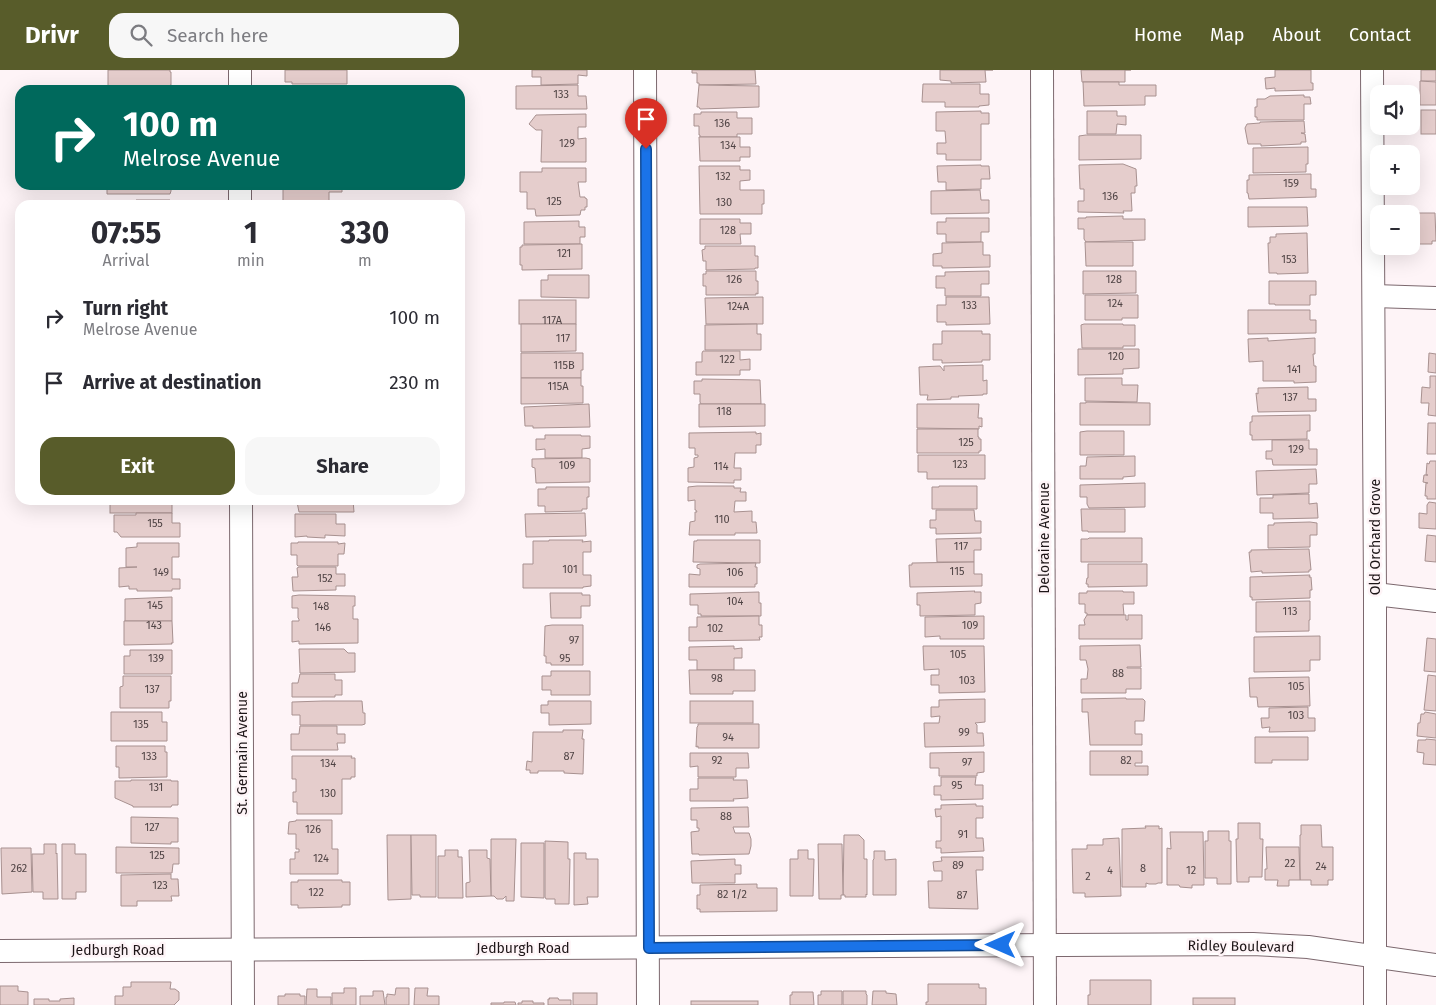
<!DOCTYPE html>
<meta charset="utf-8">
<style>
body{margin:0;font-family:"Fira Sans",sans-serif;background:#f7f7f7;color:#2b2b33;height:100vh;display:flex;flex-direction:column;font-size:19px;white-space:nowrap}
*{box-sizing:border-box;margin:0}
p{font-size:16px;color:#7c7c81}
.icon{flex:none;width:28px;height:28px;fill:none;stroke:currentColor;stroke-width:2;stroke-linecap:round;stroke-linejoin:round}
.map{position:relative;flex:1;overflow:hidden}
.details{position:absolute;left:15px;top:130px;width:450px;height:305px;display:flex;flex-direction:column;background:#fff;border-radius:15px;box-shadow:0 5px 20px #0002}
.details>*{flex:none}
.banner{position:absolute;left:15px;top:15px;width:450px;height:105px;border-radius:15px;box-shadow:0 5px 20px #0002;background:#00695c;color:#fff;overflow:hidden}
.tools{position:absolute;left:1370px;top:15px;display:grid;gap:10px}
.tools a{display:grid;place-items:center;width:50px;height:50px;border-radius:10px;background:#fff;box-shadow:0 5px 20px #0002;font-size:25px}
.pin{position:absolute;display:grid;place-items:center;width:42px;height:42px;color:#fff;margin:-51px -21px;border-radius:50% 50% 50% 0;rotate:-45deg;box-shadow:0 0 5px #0007}
.pin .icon{rotate:45deg}
.me{position:absolute;width:55px;margin:-28px;rotate:270deg;stroke-linejoin:round;filter:drop-shadow(0 0 4px #0008)}
.turn{display:flex;align-items:center;gap:18px;height:105px;padding:0 25px;font-size:22px}
.turn .icon{width:65px;height:65px;stroke-width:2.5}
.turn b{display:block;font-size:35px;line-height:42px}
.eta{display:flex;justify-content:space-evenly;align-items:center;height:85px;text-align:center}
.eta b{font-size:30px;font-weight:700;line-height:35px}
.primary-button{display:flex;gap:10px;margin-top:auto;padding:10px 25px}
.primary-button a{flex:1;height:58px;border-radius:15px;background:#585c2a;color:#fff;font-size:20px;font-weight:700;line-height:58px;text-align:center}
.primary-button a+a{background:#f7f7f7;color:#2b2b33}
ul{padding:0;list-style:none}
li{display:flex;align-items:center;gap:15px;height:65px;padding:0 25px}
li div{flex:1}
li b{display:block;font-size:19px}
li em{font-style:normal}
header{display:flex;align-items:center;gap:30px;box-sizing:border-box;height:70px;padding:0 25px;background:#585c2a;color:#fff}
header strong{font-size:24px}
nav{display:flex;gap:28px;margin-inline-start:auto;font-size:18px}
.search{width:350px;height:45px;background:#f7f7f7;display:flex;align-items:center;gap:12px;box-sizing:border-box;padding:0 18px;border-radius:15px;color:#7c7c81;font-size:19px}
.map>svg:first-child{display:block}
.building{fill:#e5cdcc;stroke:#a89190}
.lines{fill:none;stroke-linecap:round;stroke-linejoin:round}
.minor-casing{stroke:#7c686e;stroke-width:24}
.minor{stroke:#fff;stroke-width:22}
.route-casing{stroke:#114b97;stroke-width:12}
.route{stroke:#1a73e8;stroke-width:9}
.labels{text-anchor:middle;stroke-width:5;stroke-linejoin:round;paint-order:stroke}
.number-label{font-size:11px;fill:#504445}
.street-label{font-size:14px;fill:#1e1618;stroke:#fef4f7}
</style>
<header>
<strong>Drivr</strong>
<div class="search"><svg class="icon" aria-label="search" viewBox="0 0 24 24"><circle cx="10" cy="10" r="6"/><path d="M15 15l6 6"/></svg>Search here</div>
<nav><a>Home</a><a>Map</a><a>About</a><a>Contact</a></nav>
</header>
<div class="map">
<svg width="1436" height="935" viewBox="0 0 1436 935">
<rect width="100%" height="100%" fill="#fef4f7"/>
<g class="building">
<polygon points="108,0 170,0 170,2 171,2 171,15 170,15 170,17 171,17 172,20 108,20"/>
<polygon points="285,0 347,0 347,14 292,14 292,12 285,12"/>
<polygon points="532,0 587,0 587,6 578,5 578,14 541,15 541,7 532,7"/>
<polygon points="692,0 755,0 756,14 699,15 699,13 697,13 697,3 692,3"/>
<polygon points="940,0 993,0 985,0 986,12 951,13 951,11 940,10"/>
<polygon points="1081,0 1131,0 1125,0 1125,12 1082,12"/>
<polygon points="1275,0 1311,0 1311,13 1313,13 1313,20 1275,21 1275,18 1266,19 1265,8 1275,7"/>
<rect x="1421" y="0" width="15" height="11"/>
<polygon points="1420,11 1436,12 1436,35 1420,35"/>
<polygon points="1083,12 1119,12 1119,15 1156,15 1156,26 1145,26 1145,35 1084,36"/>
<polygon points="923,14 980,14 980,24 989,24 989,35 979,36 979,37 945,37 945,32 922,32"/>
<polygon points="578,15 578,26 586,26 587,39 516,39 516,16"/>
<polygon points="699,15 759,16 759,37 700,39 699,37 697,37"/>
<polygon points="327,18 327,20 292,20 292,19"/>
<polygon points="1304,25 1304,27 1310,27 1311,34 1304,34 1304,50 1257,50 1257,47 1255,47 1255,37 1257,37 1257,29 1265,29 1270,26"/>
<rect x="1421" y="40" width="15" height="24"/>
<polygon points="981,41 981,43 989,43 989,54 981,54 981,90 946,90 946,84 937,84 937,73 946,73 945,61 936,61 936,42"/>
<polygon points="1087,41 1117,41 1117,46 1126,46 1126,55 1117,54 1116,64 1087,64"/>
<polygon points="701,42 737,42 737,48 752,48 752,64 737,64 737,67 700,67 700,65 699,65 699,56 694,56 694,44 701,44"/>
<polygon points="586,44 586,57 578,57 578,69 586,68 586,92 541,92 542,60 536,60 529,54 536,45"/>
<polygon points="1304,51 1305,63 1301,63 1305,64 1306,72 1301,72 1301,74 1261,76 1261,74 1248,74 1245,58 1247,54 1260,53 1260,52"/>
<polygon points="1086,65 1141,65 1141,89 1079,90 1079,66"/>
<polygon points="699,67 740,67 740,77 750,77 750,87 740,87 740,91 700,91"/>
<polygon points="1308,77 1308,94 1306,94 1306,102 1253,103 1253,78"/>
<polygon points="1123,94 1136,99 1137,116 1135,116 1135,123 1131,123 1132,141 1123,141 1124,143 1078,142 1078,131 1084,131 1084,119 1080,119 1079,95"/>
<polygon points="981,95 981,96 989,96 990,109 981,109 981,119 946,120 946,112 938,112 937,96"/>
<polygon points="699,96 740,96 740,100 750,100 750,110 740,111 740,120 764,120 764,134 762,134 762,144 700,144"/>
<polygon points="542,98 586,98 586,112 578,112 580,127 585,127 585,128 587,129 587,137 585,137 585,140 581,140 580,145 536,146 535,139 527,139 527,122 520,122 520,102 542,102"/>
<polygon points="1311,104 1311,119 1316,119 1316,127 1249,129 1248,123 1247,123 1247,110 1249,110 1249,105"/>
<polygon points="107,115 171,115 171,121 170,124 107,124"/>
<polygon points="283,115 342,115 342,122 329,122 329,135 283,135"/>
<polygon points="980,120 981,130 989,130 989,143 931,144 931,121"/>
<polygon points="136,130 170,130 170,135 117,135 117,132 136,131"/>
<polygon points="1248,137 1307,137 1308,156 1248,157"/>
<polygon points="1401,143 1435,143 1436,171 1432,171 1432,174 1415,174 1415,171 1411,171 1411,144"/>
<polygon points="1123,146 1123,149 1145,149 1145,170 1086,172 1084,169 1084,159 1078,159 1078,148 1086,148 1086,147"/>
<polygon points="946,148 989,148 989,162 981,162 981,172 946,172 946,164 937,164 937,152 946,152"/>
<polygon points="700,149 740,149 740,153 751,153 751,164 740,164 741,174 700,174"/>
<polygon points="579,151 579,157 585,157 585,167 580,167 580,174 524,174 524,152"/>
<polygon points="1307,163 1308,203 1277,204 1277,203 1269,203 1268,173 1270,173 1270,167 1276,167 1276,164"/>
<polygon points="983,172 983,185 990,185 990,197 942,198 942,196 933,196 933,184 942,183 942,173"/>
<polygon points="1085,172 1133,172 1133,196 1086,196"/>
<polygon points="582,174 582,199 522,200 522,195 520,195 520,177 522,177 522,175"/>
<polygon points="705,176 755,176 755,186 758,186 758,198 755,198 755,199 706,200 706,191 703,191 702,180 705,179"/>
<polygon points="706,201 756,201 756,211 758,211 758,224 756,223 756,225 706,225 706,216 703,216 703,204 706,204"/>
<polygon points="989,201 989,214 981,214 981,226 945,226 945,218 936,218 936,206 945,206 945,202"/>
<polygon points="1083,201 1136,201 1136,223 1083,224"/>
<polygon points="548,205 589,205 589,228 541,227 541,210 548,210"/>
<polygon points="1269,211 1316,211 1316,225 1310,225 1310,235 1275,235 1275,234 1269,234"/>
<polygon points="1085,225 1138,225 1138,248 1122,248 1122,250 1085,250"/>
<polygon points="763,227 763,254 706,254 705,228"/>
<polygon points="946,227 989,227 990,254 946,255 946,252 937,252 937,235 946,235"/>
<rect x="519" y="230" width="57" height="24"/>
<polygon points="1248,240 1310,240 1310,250 1316,250 1316,263 1248,264"/>
<polygon points="521,254 576,254 576,281 521,282"/>
<polygon points="757,254 757,264 761,264 761,280 705,280 705,255"/>
<polygon points="1084,254 1123,254 1123,255 1135,255 1135,276 1123,276 1123,278 1082,278 1081,255"/>
<polygon points="942,261 982,261 982,264 990,264 990,290 982,290 982,292 942,293 942,290 933,290 933,274 942,274"/>
<polygon points="1268,268 1268,271 1315,268 1315,284 1313,284 1314,296 1316,296 1316,312 1294,313 1294,311 1263,311 1263,291 1249,292 1248,269"/>
<polygon points="1078,279 1139,279 1139,298 1123,299 1123,304 1078,305"/>
<polygon points="703,281 740,281 740,290 750,289 750,300 740,300 740,305 696,305 696,292 702,292 702,283"/>
<polygon points="521,283 583,283 583,300 581,300 581,308 521,308"/>
<polygon points="1429,283 1436,284 1436,303 1428,302"/>
<polygon points="983,295 983,311 987,310 987,324 983,324 983,325 958,326 959,327 951,327 951,329 927,330 928,325 920,325 919,297 940,296 944,301 944,296"/>
<polygon points="1430,306 1436,306 1436,346 1428,345 1429,333 1421,333 1422,317 1430,318"/>
<polygon points="521,308 581,308 581,316 583,316 583,333 521,334"/>
<polygon points="1085,308 1122,308 1122,315 1138,315 1137,332 1085,331"/>
<polygon points="702,309 760,310 761,334 701,334 700,332 700,324 694,324 694,311 702,311"/>
<polygon points="1308,317 1308,329 1316,329 1316,341 1258,342 1256,323 1258,324 1258,318"/>
<polygon points="1086,332 1150,333 1150,355 1080,355 1080,333 1086,333"/>
<polygon points="589,334 590,357 533,358 533,356 525,356 524,337"/>
<polygon points="699,334 765,334 765,356 699,357"/>
<polygon points="917,334 979,334 978,348 982,348 982,357 979,356 979,359 917,358"/>
<polygon points="1310,345 1310,361 1307,361 1307,369 1252,370 1252,365 1250,365 1250,352 1252,352 1252,346"/>
<polygon points="1428,353 1436,353 1436,384 1427,384"/>
<polygon points="917,359 978,359 978,367 979,367 979,369 981,369 981,381 979,381 979,383 917,383"/>
<polygon points="1087,361 1124,361 1124,385 1080,385 1080,362"/>
<polygon points="756,362 756,364 761,363 761,375 756,375 756,383 735,383 734,398 741,398 741,410 734,410 734,413 688,412 688,398 694,397 694,388 698,387 698,385 695,385 695,378 689,378 689,363"/>
<polygon points="545,365 581,365 581,366 590,366 590,378 582,379 582,388 545,388 545,379 536,380 536,369 545,369"/>
<polygon points="1272,370 1309,370 1309,379 1317,379 1317,395 1273,395 1272,389 1266,389 1266,381 1272,381"/>
<polygon points="918,385 985,385 985,409 927,409 927,402 918,402"/>
<polygon points="1135,386 1135,406 1123,407 1123,409 1080,409 1080,396 1086,396 1087,387"/>
<polygon points="586,388 590,389 590,412 536,413 535,398 532,397 532,389"/>
<polygon points="1430,391 1436,391 1436,429 1427,429 1427,426 1425,426 1426,413 1428,413 1423,412 1424,405 1428,405 1426,405 1427,393 1429,394"/>
<polygon points="1316,399 1317,414 1309,414 1309,423 1257,425 1256,401"/>
<polygon points="1145,413 1145,437 1089,438 1087,434 1087,427 1080,427 1080,415"/>
<polygon points="697,416 734,416 734,418 741,418 740,422 746,422 746,431 735,431 734,442 752,441 752,452 756,452 757,463 735,463 735,465 689,465 690,452 695,451 695,442 697,442 696,440 695,440 695,430 688,431 688,417"/>
<polygon points="939,416 977,416 977,439 932,439 932,417 939,417"/>
<polygon points="546,417 589,417 589,427 587,427 587,439 582,439 582,441 545,442 545,436 538,436 538,419 546,419"/>
<polygon points="1309,424 1309,434 1317,433 1318,448 1273,449 1273,443 1260,443 1260,428 1273,428 1273,425"/>
<rect x="110" y="430" width="62" height="13"/>
<polygon points="291,430 353,430 354,442 299,442 297,432 291,432"/>
<polygon points="1429,432 1436,433 1436,459 1419,458 1419,443 1427,444 1427,435"/>
<polygon points="1081,439 1125,439 1125,462 1088,462 1088,461 1082,461"/>
<polygon points="936,440 974,440 975,451 981,451 981,463 936,464 936,458 930,458 930,450 936,450"/>
<polygon points="136,443 172,443 172,453 180,453 180,467 121,467 117,462 114,462 114,445 136,445"/>
<polygon points="585,443 586,466 526,467 525,444"/>
<polygon points="295,444 336,444 336,454 345,454 345,466 325,465 325,468 307,467 307,466 295,467"/>
<polygon points="1310,452 1317,453 1317,465 1310,465 1310,477 1268,478 1268,455 1274,455 1274,453"/>
<polygon points="1427,465 1436,466 1436,492 1425,491"/>
<polygon points="981,468 981,480 974,480 974,492 937,492 936,469"/>
<polygon points="1089,468 1142,468 1142,492 1081,492 1081,469 1088,469"/>
<polygon points="549,470 583,470 582,472 591,471 591,482 583,482 583,505 591,505 591,516 583,517 583,518 523,518 523,494 533,494 533,471 549,471"/>
<polygon points="697,470 760,470 760,493 693,492 694,471 697,471"/>
<polygon points="298,472 338,472 338,474 345,473 344,484 338,484 338,496 298,496 297,495 297,485 291,485 291,473 298,473"/>
<polygon points="137,473 179,473 179,487 172,487 172,509 180,509 180,519 172,519 172,521 137,521 137,519 129,519 129,516 119,517 119,498 137,497 126,497 126,478 137,477"/>
<polygon points="1309,479 1311,500 1309,500 1309,502 1262,503 1262,501 1251,502 1249,482 1251,482 1251,480"/>
<polygon points="974,492 974,504 982,504 982,516 910,517 909,495 912,495 912,493"/>
<polygon points="756,493 755,497 757,497 757,514 755,514 755,517 689,517 689,504 700,505 700,499 697,498 697,495 700,494"/>
<polygon points="1088,494 1147,494 1147,516 1088,517 1088,514 1086,514 1087,508 1088,508"/>
<polygon points="299,497 336,497 336,504 345,504 345,516 336,516 336,520 293,521 292,507 298,507 297,498"/>
<polygon points="1310,505 1309,507 1311,507 1312,520 1310,520 1310,528 1252,530 1252,527 1250,527 1250,507"/>
<polygon points="975,521 974,522 981,522 981,533 975,534 975,545 920,546 920,535 917,535 917,523"/>
<polygon points="1087,521 1123,521 1123,522 1134,522 1134,534 1123,534 1124,545 1087,545 1087,543 1085,543 1085,534 1079,534 1079,523 1087,523"/>
<polygon points="759,522 759,533 761,533 761,546 701,546 701,544 698,544 698,535 690,535 690,524"/>
<polygon points="550,523 582,523 582,525 590,525 590,536 581,536 581,548 551,548"/>
<polygon points="299,525 355,526 355,536 353,536 353,549 358,549 358,573 299,574 299,571 292,572 292,551 299,551 299,549 298,548 298,538 292,538 292,526"/>
<polygon points="172,527 172,551 125,551 125,529"/>
<polygon points="1310,531 1310,550 1309,550 1309,561 1256,562 1256,532"/>
<polygon points="1087,545 1126,545 1126,550 1128,550 1128,545 1142,545 1142,569 1079,569 1079,555 1085,555 1084,550"/>
<polygon points="759,546 759,555 762,555 762,567 759,567 760,570 689,571 689,557 697,557 697,547"/>
<polygon points="984,546 984,569 940,569 940,566 925,567 925,547"/>
<polygon points="124,551 172,551 173,573 171,573 172,574 124,575"/>
<polygon points="552,555 583,555 583,595 551,595 551,593 546,593 546,586 544,586 545,556"/>
<polygon points="1320,566 1320,590 1310,590 1310,601 1254,602 1254,567"/>
<polygon points="1427,568 1436,569 1436,602 1424,601"/>
<polygon points="1140,575 1141,597 1127,597 1127,598 1141,598 1141,619 1126,619 1126,623 1081,623 1081,609 1087,609 1088,599 1086,590 1080,590 1080,576"/>
<polygon points="734,576 734,579 742,578 742,588 734,588 734,600 697,600 697,590 689,590 689,577"/>
<polygon points="923,576 984,576 985,622 939,623 939,615 931,615 931,605 939,605 939,599 924,600"/>
<polygon points="299,579 344,579 348,583 355,583 355,602 300,603"/>
<polygon points="130,580 172,580 172,604 124,604 124,586 130,586"/>
<polygon points="689,600 755,600 755,621 733,621 733,624 690,624"/>
<polygon points="551,601 590,601 590,625 551,625 551,620 542,620 542,606 551,606"/>
<polygon points="300,604 335,604 335,610 342,610 342,625 335,625 335,627 292,627 292,613 298,613"/>
<polygon points="1428,605 1436,606 1436,641 1424,640"/>
<polygon points="123,606 171,606 171,631 169,631 169,638 120,638 120,617 123,616"/>
<polygon points="1309,607 1310,636 1258,637 1257,627 1250,627 1249,608"/>
<polygon points="1126,628 1126,629 1143,629 1145,631 1144,651 1135,651 1135,664 1142,664 1142,675 1090,675 1088,642 1082,642 1082,629"/>
<polygon points="985,629 985,652 975,653 977,655 977,663 983,663 984,676 925,677 924,653 939,653 940,646 931,647 931,637 939,637 939,630"/>
<polygon points="323,631 362,631 363,643 365,643 365,654 362,655 300,655 300,645 292,645 292,632"/>
<polygon points="548,631 591,631 591,654 549,655 549,643 541,643 541,635 548,635"/>
<rect x="690" y="631" width="63" height="22"/>
<polygon points="1308,637 1308,648 1315,648 1315,661 1269,662 1270,657 1262,658 1261,648 1269,648 1269,638"/>
<polygon points="111,642 162,642 162,652 167,652 167,671 111,671"/>
<polygon points="1425,642 1436,644 1436,668 1417,666 1418,653 1420,653 1421,644 1424,644"/>
<polygon points="698,654 759,654 759,678 698,678 698,676 696,677 697,657 698,656"/>
<polygon points="300,656 337,656 337,664 345,664 345,673 337,673 338,680 291,680 291,664 299,664"/>
<polygon points="563,660 583,660 582,669 584,669 583,704 564,703 564,701 538,701 538,703 530,703 530,700 526,700 527,691 532,692 533,662 563,662"/>
<polygon points="1255,667 1308,667 1308,690 1272,690 1272,693 1255,693"/>
<polygon points="1426,669 1436,670 1436,695 1423,694 1424,683 1417,682 1418,670 1426,670"/>
<polygon points="116,676 165,676 165,682 167,682 167,707 119,708 119,697 116,697"/>
<polygon points="1090,681 1142,681 1142,693 1135,693 1135,696 1148,696 1148,705 1090,705"/>
<polygon points="984,682 984,702 977,703 977,706 939,706 939,698 930,698 930,683"/>
<polygon points="690,683 748,683 749,698 736,698 736,707 698,707 698,696 690,697"/>
<polygon points="292,686 352,686 351,688 355,688 355,707 351,707 351,709 342,709 342,744 297,744 297,732 293,732 293,722 296,722 296,709 292,709"/>
<polygon points="941,707 976,707 975,715 983,715 983,729 941,730 941,725 934,725 934,716 941,716"/>
<polygon points="698,708 734,708 733,710 747,710 748,728 733,729 734,731 690,731 690,719 698,719"/>
<polygon points="131,710 171,710 171,711 178,711 178,735 172,735 171,737 133,737 133,736 115,728 115,711 131,711"/>
<polygon points="976,734 976,736 983,736 983,748 976,748 976,768 983,768 984,781 941,783 941,778 936,778 936,771 941,771 941,746 936,747 935,739 941,739 941,735"/>
<polygon points="748,737 749,757 733,757 735,763 749,763 751,769 751,776 749,784 699,785 699,784 692,784 691,762 699,761 699,758 697,758 697,750 691,750 691,738"/>
<polygon points="131,747 178,748 178,772 171,772 171,774 131,773"/>
<polygon points="296,750 332,750 332,779 338,779 338,804 290,804 290,789 295,789 295,782 299,782 299,779 296,779 296,764 288,764 289,752 296,751"/>
<polygon points="1238,753 1260,753 1260,769 1263,769 1262,805 1262,807 1249,807 1249,812 1237,812 1236,769 1238,769"/>
<polygon points="1301,755 1321,755 1322,777 1333,777 1333,810 1328,810 1328,815 1311,815 1311,810 1300,810 1300,765 1301,765"/>
<polygon points="1145,756 1159,756 1159,759 1162,758 1162,813 1158,813 1156,814 1149,814 1146,813 1146,817 1122,817 1122,759 1146,758"/>
<polygon points="1208,761 1229,761 1229,771 1231,771 1231,814 1217,814 1217,808 1205,808 1205,771 1208,771"/>
<polygon points="1170,762 1203,762 1204,815 1192,815 1192,818 1180,817 1179,815 1167,815 1167,778 1171,779"/>
<polygon points="387,765 411,765 411,829 388,830"/>
<polygon points="411,765 436,765 436,827 420,827 420,825 412,825"/>
<polygon points="844,765 859,765 864,770 864,789 867,789 867,825 866,824 866,827 845,827 845,825 843,825"/>
<polygon points="1119,768 1121,826 1085,827 1085,823 1073,823 1072,779 1087,779 1087,775 1103,775 1103,769"/>
<polygon points="491,769 516,769 514,831 506,831 506,826 503,829 497,829 494,826 491,826"/>
<polygon points="545,771 568,772 568,789 570,789 569,834 555,834 555,829 546,829 545,827"/>
<polygon points="521,773 544,773 544,828 521,827"/>
<polygon points="44,774 56,774 56,784 57,783 58,829 43,829 43,822 33,822 32,784 44,784"/>
<polygon points="62,774 75,774 75,784 86,784 86,822 76,822 76,829 62,829"/>
<polygon points="818,774 842,774 843,825 841,825 841,829 819,829"/>
<polygon points="116,777 179,778 179,794 173,794 172,803 116,803"/>
<polygon points="1266,777 1299,777 1300,810 1289,810 1289,816 1277,816 1278,810 1265,810 1265,799 1267,799"/>
<polygon points="1,778 31,778 32,822 2,824"/>
<polygon points="445,780 458,780 458,787 462,787 463,828 438,828 438,786 445,786"/>
<polygon points="469,780 487,780 487,788 490,789 491,826 466,827 466,813 470,812"/>
<polygon points="798,780 808,780 808,789 814,789 813,826 790,826 790,789 798,789"/>
<polygon points="874,781 885,781 885,790 896,789 896,825 873,825 873,790 874,789"/>
<polygon points="574,783 586,783 586,789 598,789 598,827 587,827 588,834 574,835"/>
<polygon points="941,787 983,787 983,800 976,800 978,839 929,838 928,811 942,811 942,801 934,801 933,792 942,791"/>
<polygon points="735,789 735,795 741,795 741,804 735,804 735,813 692,813 691,791"/>
<polygon points="171,804 171,809 178,809 179,826 171,826 172,831 137,831 137,836 121,836 121,805"/>
<polygon points="298,810 342,810 342,812 350,812 350,835 342,835 342,837 298,838 298,835 291,835 291,812 298,812"/>
<polygon points="757,814 757,818 777,818 777,841 700,842 700,839 697,839 697,825 700,825 700,815"/>
<polygon points="1090,910 1151,910 1151,935 1088,935 1088,925 1090,925"/>
<polygon points="131,912 171,912 170,919 175,919 179,922 179,930 174,935 115,935 115,926 123,926 123,917 131,917"/>
<polygon points="928,914 979,914 979,918 986,918 986,935 926,935 926,932 928,932"/>
<polygon points="0,916 18,916 18,921 28,922 28,935 0,935"/>
<polygon points="344,918 356,918 356,935 332,935 332,923 344,923"/>
<polygon points="396,918 409,918 409,935 386,935 386,927 387,927 387,924 395,925"/>
<polygon points="415,918 428,918 427,926 439,926 439,935 414,935"/>
<polygon points="307,919 317,919 317,927 331,927 331,935 306,935"/>
<polygon points="373,921 383,921 385,935 360,935 360,926 373,926"/>
<polygon points="821,921 842,921 842,935 818,935 818,925 821,925"/>
<polygon points="843,921 866,921 866,924 867,925 867,935 843,935"/>
<polygon points="873,921 886,921 886,923 896,924 897,935 872,935"/>
<polygon points="792,922 813,922 814,935 790,935 790,925 792,925"/>
<rect x="573" y="923" width="24" height="12"/>
<polygon points="285,924 300,924 300,926 305,926 305,935 278,935 278,926 285,926"/>
<polygon points="74,928 74,935 34,935 34,929 49,929 49,931 60,931 60,929"/>
<polygon points="549,928 558,928 559,930 571,930 571,935 548,935 548,929 550,929"/>
<rect x="1193" y="928" width="42" height="7"/>
<polygon points="522,931 533,931 533,933 544,933 544,935 518,935 518,933 522,933"/>
<rect x="691" y="931" width="67" height="4"/>
<polygon points="504,932 515,932 516,935 491,935 491,933 504,933"/>
</g>
<g class="lines">
<defs>
<g id="minor">
<polyline points="240,0 240,20"/>
<polyline points="645,0 648,935"/>
<polyline points="1042,0 1045,935"/>
<polyline points="1372,0 1375,524 1375,935"/>
<polyline points="240,115 240,135"/>
<polyline points="1374,226 1436,228"/>
<polyline points="241,430 243,935"/>
<polyline points="1375,524 1436,531"/>
<polyline points="0,881 1253,874 1308,877 1436,895"/>
</g>
</defs>
<use href="#minor" class="minor-casing"/>
<use href="#minor" class="minor"/>
</g>
<g class="lines">
<defs>
<polyline id="route" points="646,79 649,878 1001,875"/>
</defs>
<use href="#route" class="route-casing"/>
<use href="#route" class="route"/>
</g>
<g class="labels">
<g class="number-label">
<text x="561" y="28">133</text>
<text x="722" y="57">136</text>
<text x="567" y="77">129</text>
<text x="728" y="79">134</text>
<text x="723" y="110">132</text>
<text x="1291" y="117">159</text>
<text x="1110" y="130">136</text>
<text x="554" y="135">125</text>
<text x="724" y="136">130</text>
<text x="728" y="164">128</text>
<text x="564" y="187">121</text>
<text x="1289" y="193">153</text>
<text x="734" y="213">126</text>
<text x="1114" y="213">128</text>
<text x="1115" y="237">124</text>
<text x="969" y="239">133</text>
<text x="738" y="240">124A</text>
<text x="552" y="254">117A</text>
<text x="563" y="272">117</text>
<text x="1116" y="290">120</text>
<text x="727" y="293">122</text>
<text x="564" y="299">115B</text>
<text x="1294" y="303">141</text>
<text x="558" y="320">115A</text>
<text x="1290" y="331">137</text>
<text x="724" y="345">118</text>
<text x="966" y="376">125</text>
<text x="1296" y="383">129</text>
<text x="960" y="398">123</text>
<text x="567" y="399">109</text>
<text x="721" y="400">114</text>
<text x="722" y="453">110</text>
<text x="155" y="457">155</text>
<text x="961" y="480">117</text>
<text x="570" y="503">101</text>
<text x="957" y="505">115</text>
<text x="161" y="506">149</text>
<text x="735" y="506">106</text>
<text x="325" y="512">152</text>
<text x="735" y="535">104</text>
<text x="155" y="539">145</text>
<text x="321" y="540">148</text>
<text x="1290" y="545">113</text>
<text x="154" y="559">143</text>
<text x="970" y="559">109</text>
<text x="323" y="561">146</text>
<text x="715" y="562">102</text>
<text x="574" y="574">97</text>
<text x="958" y="588">105</text>
<text x="156" y="592">139</text>
<text x="565" y="592">95</text>
<text x="1118" y="607">88</text>
<text x="717" y="612">98</text>
<text x="967" y="614">103</text>
<text x="1296" y="620">105</text>
<text x="152" y="623">137</text>
<text x="1296" y="649">103</text>
<text x="141" y="658">135</text>
<text x="964" y="666">99</text>
<text x="728" y="671">94</text>
<text x="149" y="690">133</text>
<text x="569" y="690">87</text>
<text x="717" y="694">92</text>
<text x="1126" y="694">82</text>
<text x="967" y="696">97</text>
<text x="328" y="697">134</text>
<text x="957" y="719">95</text>
<text x="156" y="721">131</text>
<text x="328" y="727">130</text>
<text x="726" y="750">88</text>
<text x="152" y="761">127</text>
<text x="313" y="763">126</text>
<text x="963" y="768">91</text>
<text x="157" y="789">125</text>
<text x="321" y="792">124</text>
<text x="1290" y="797">22</text>
<text x="958" y="799">89</text>
<text x="1321" y="800">24</text>
<text x="19" y="802">262</text>
<text x="1143" y="802">8</text>
<text x="1110" y="804">4</text>
<text x="1191" y="804">12</text>
<text x="1088" y="810">2</text>
<text x="160" y="819">123</text>
<text x="316" y="826">122</text>
<text x="732" y="828">82 1/2</text>
<text x="962" y="829">87</text>
</g>
<g class="street-label">
<text transform="translate(1375 467) rotate(-90)" y="5">Old Orchard Grove</text>
<text transform="translate(1044 468) rotate(-90)" y="5">Deloraine Avenue</text>
<text transform="translate(242 683) rotate(-90)" y="5">St. Germain Avenue</text>
<text transform="translate(1241 876) rotate(1)" y="5">Ridley Boulevard</text>
<text x="523" y="883">Jedburgh Road</text>
<text x="118" y="885">Jedburgh Road</text>
</g>
</g>
</svg>
<div class="tools">
<a><svg class="icon" aria-label="sound" viewBox="0 0 24 24"><path d="M4 9h4l5-4v14l-5-4H4zM17 9q2 3 0 6"/></svg></a>
<a>+</a>
<a>−</a>
</div>
<div class="pin" style="left:646px;top:79px;background:#d93025"><svg class="icon" aria-label="arrive" viewBox="0 0 24 24"><path d="M6 21V4h12l-3 4 3 4H6"/></svg></div>
<svg class="me" style="left:1001px;top:875px" viewBox="-20 -20 40 40"><path d="M0-17L14 15 0 8-14 15z" fill="#1a73e8" stroke="#fff" stroke-width="4"/></svg>
<div class="banner">
<div class="turn"><svg class="icon" aria-label="right" viewBox="0 0 24 24"><path d="M7 20v-9h11M14 6l5 5-5 5"/></svg><div><b>100 m</b>Melrose Avenue</div></div>
</div>
<section class="details">
<div class="eta">
<div><b>07:55</b><p>Arrival</p></div>
<div><b>1</b><p>min</p></div>
<div><b>330</b><p>m</p></div>
</div>
<ul>
<li><svg class="icon" aria-label="right" viewBox="0 0 24 24"><path d="M7 20v-9h11M14 6l5 5-5 5"/></svg><div><b>Turn right</b><p>Melrose Avenue</p></div><em>100 m</em></li>
<li><svg class="icon" aria-label="arrive" viewBox="0 0 24 24"><path d="M6 21V4h12l-3 4 3 4H6"/></svg><div><b>Arrive at destination</b></div><em>230 m</em></li>
</ul>
<div class="primary-button"><a>Exit</a><a>Share</a></div>
</section>
</div>
